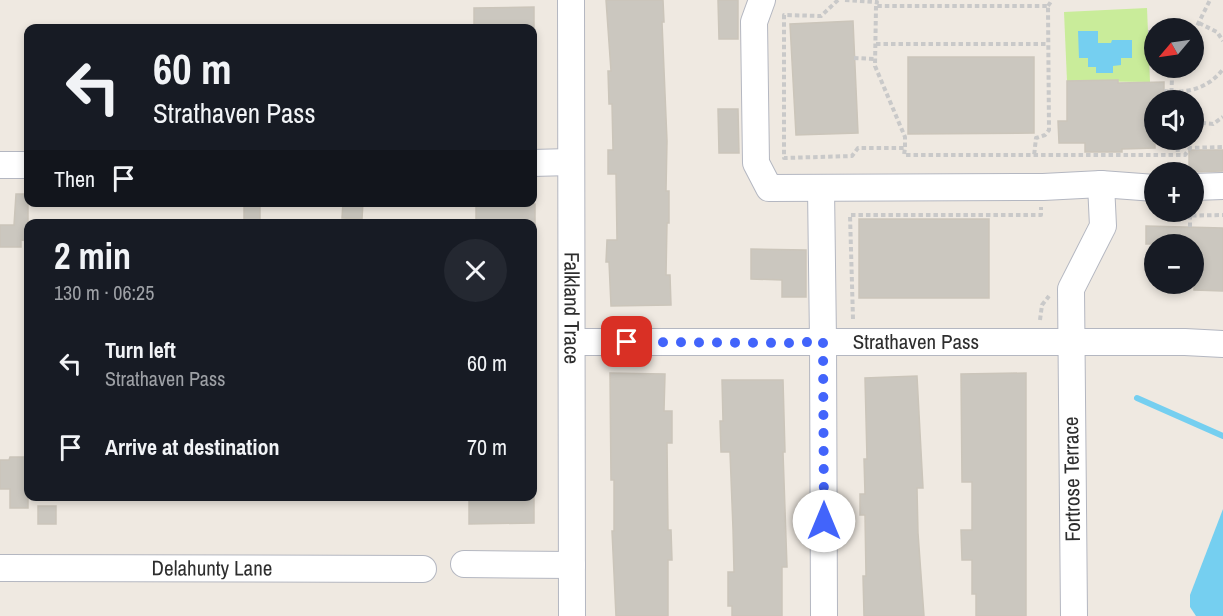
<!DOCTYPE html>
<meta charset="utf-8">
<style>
body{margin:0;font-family:"Archivo Narrow",sans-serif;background:#242831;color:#f1f3f6;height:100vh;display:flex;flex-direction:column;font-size:22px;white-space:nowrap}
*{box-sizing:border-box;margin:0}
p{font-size:20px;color:#9ea1a6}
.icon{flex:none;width:33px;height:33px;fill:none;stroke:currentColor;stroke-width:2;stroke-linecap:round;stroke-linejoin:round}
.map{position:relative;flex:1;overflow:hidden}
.drawer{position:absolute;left:24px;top:219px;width:513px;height:282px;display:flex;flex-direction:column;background:#171b24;border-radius:12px;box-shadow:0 3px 9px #0003}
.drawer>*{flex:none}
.banner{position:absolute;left:24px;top:24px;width:513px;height:183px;border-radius:12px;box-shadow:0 3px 9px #0003;background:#171b24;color:#f1f3f6;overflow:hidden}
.needle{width:39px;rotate:241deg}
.buttons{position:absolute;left:1144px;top:18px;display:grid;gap:12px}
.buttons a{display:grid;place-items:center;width:60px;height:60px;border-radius:50%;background:#171b24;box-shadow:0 3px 9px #0003;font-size:30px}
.pin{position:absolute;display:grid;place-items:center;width:51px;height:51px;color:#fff;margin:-26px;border-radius:12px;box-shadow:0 3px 9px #0006}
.me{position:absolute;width:66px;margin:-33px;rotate:0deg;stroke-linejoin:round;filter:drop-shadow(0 0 4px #0008)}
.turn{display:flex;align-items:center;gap:21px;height:126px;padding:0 30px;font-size:27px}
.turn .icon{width:78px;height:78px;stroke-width:2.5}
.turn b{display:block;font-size:42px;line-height:51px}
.then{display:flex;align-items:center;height:57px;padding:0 30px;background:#0003;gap:12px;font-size:22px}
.round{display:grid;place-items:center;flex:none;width:63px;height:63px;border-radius:32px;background:#242831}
.overview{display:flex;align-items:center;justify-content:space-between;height:102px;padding:0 30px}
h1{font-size:36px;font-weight:700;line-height:45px}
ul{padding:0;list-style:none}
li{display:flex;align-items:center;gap:18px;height:84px;padding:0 30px}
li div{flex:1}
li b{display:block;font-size:22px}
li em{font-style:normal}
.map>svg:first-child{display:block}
.pitch{fill:#c9ec9a}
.water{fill:#75cff0}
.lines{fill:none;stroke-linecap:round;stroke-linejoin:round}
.stream{stroke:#75cff0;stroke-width:6}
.building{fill:#cbc7bf;stroke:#cbc5ba;stroke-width:1.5}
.minor-casing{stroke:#b4b7c1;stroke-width:28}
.path{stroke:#c9c9c9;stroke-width:4;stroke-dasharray:4.5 3;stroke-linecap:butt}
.minor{stroke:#fff;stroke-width:26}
.route{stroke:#4264fb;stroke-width:10;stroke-dasharray:0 18}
.labels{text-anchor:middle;stroke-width:6;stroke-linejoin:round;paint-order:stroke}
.street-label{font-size:21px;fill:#2e2e2e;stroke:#fff}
</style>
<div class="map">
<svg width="1223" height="616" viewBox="0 0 1223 616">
<rect width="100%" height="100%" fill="#efe9e1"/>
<polygon class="pitch" points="1147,8 1150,82 1067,81 1064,12"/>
<g class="water">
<polygon points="1078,31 1098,31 1098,43 1111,43 1112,40 1132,40 1132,58 1121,58 1121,65 1113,66 1113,73 1096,73 1096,67 1088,67 1088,58 1079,58"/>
<polygon points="1223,509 1223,616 1196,616 1190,607 1190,595"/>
</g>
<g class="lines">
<polyline class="stream" points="1137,398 1223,436"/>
</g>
<g class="building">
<polygon points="606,0 663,0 664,22 662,22 667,141 666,191 669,191 669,223 667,223 666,275 670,275 671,305 611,306 609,262 606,262 607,240 617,240 616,174 608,174 608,150 613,150 612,104 609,104 608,71 611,71"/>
<polygon points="718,0 738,0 738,39 719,39"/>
<polygon points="534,7 534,28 474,28 474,8"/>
<polygon points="853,21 858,133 796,135 790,24"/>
<polygon points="908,57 1034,57 1034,133 908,134"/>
<polygon points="1118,80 1118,83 1164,82 1164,100 1155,100 1155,148 1122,149 1122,152 1085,152 1085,143 1059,143 1058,121 1067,121 1067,81"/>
<polygon points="718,109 738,109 739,153 719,153"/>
<polygon points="1189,150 1223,150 1223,171 1189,172"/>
<polygon points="16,194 28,194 28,241 21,240 21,247 0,247 0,225 14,225"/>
<rect x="244" y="202" width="16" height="22"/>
<polygon points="343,202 363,202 362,219 342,218"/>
<polygon points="535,204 535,224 476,224 476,205"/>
<rect x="859" y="219" width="130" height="79"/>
<polygon points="1146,226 1223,228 1223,291 1194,290 1194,244 1146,244"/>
<polygon points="751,249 806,250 806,297 782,297 782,280 751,279"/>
<polygon points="610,373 665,374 664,411 672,411 672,443 667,443 668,530 671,530 672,560 668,560 668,616 616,616 612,531 614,531 614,480 611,480"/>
<polygon points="1026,373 1026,616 976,616 976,594 972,594 972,560 962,560 961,530 972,530 972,482 962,482 961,374"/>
<polygon points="917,376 923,488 917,488 918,533 924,616 864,616 863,576 866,576 865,515 860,515 860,494 865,494 864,459 867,459 865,378"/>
<polygon points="722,380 783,380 785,452 783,452 787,567 782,567 782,616 732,616 732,606 728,606 728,572 734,572 733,529 730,452 721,452 720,421 723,421"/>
<polygon points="10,457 28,457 28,508 10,508 10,489 0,489 0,460 9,460"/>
<polygon points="469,496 534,496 534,523 469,524"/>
<rect x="38" y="506" width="18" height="18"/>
</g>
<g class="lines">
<defs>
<g id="minor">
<path id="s1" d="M571 0 572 616"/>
<polyline points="762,0 754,22 756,163 769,188 1043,187 1101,184 1155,188"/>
<polyline points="532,163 571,162"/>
<polyline points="0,165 28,165"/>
<polyline points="1194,187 1223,186"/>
<polyline points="821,188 823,341 824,616"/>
<path id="s2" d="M572 342H1185L1223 344"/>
<polyline points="464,564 572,565"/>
<path id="s3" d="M0 568 423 569"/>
<polyline points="1074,616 1071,289 1103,226 1101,184"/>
</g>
</defs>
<use href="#minor" class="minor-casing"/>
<g class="path">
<polyline points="838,0 821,16 784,15 784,158 852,156 858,148 905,148 904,155 1185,155 1190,148 1223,147"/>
<polyline points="845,0 877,2 876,6 1048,6 1049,130 1045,135 1036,138 1034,156"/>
<polyline points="876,6 875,66 905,137 905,148"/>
<polyline points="1048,6 1052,0"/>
<polyline points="1199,23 1217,32 1223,41"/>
<polyline points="1148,32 1155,32"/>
<polyline points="1194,32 1210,0"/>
<polyline points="876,44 1048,44"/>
<polyline points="854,58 875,59"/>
<path d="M1164 91C1187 94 1209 88 1223 69"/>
<polyline points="1171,100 1172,79 1175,68"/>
<polyline points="1194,122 1213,124 1223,117"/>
<polyline points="1177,140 1178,155"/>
<polyline points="1162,216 1223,215"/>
<polyline points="1190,227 1190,215"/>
<polyline points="853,319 850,215 1041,215 1041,207"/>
<polyline points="1040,320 1042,305 1049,296"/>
</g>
<use href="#minor" class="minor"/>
</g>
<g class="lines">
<polyline class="route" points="627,342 794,343 823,341 824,521"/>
</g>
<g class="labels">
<g class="street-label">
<text dy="7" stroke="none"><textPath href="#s1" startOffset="308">Falkland Trace</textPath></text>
<text dy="7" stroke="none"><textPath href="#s2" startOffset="344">Strathaven Pass</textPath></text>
<text transform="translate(1072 479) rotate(-91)" y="7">Fortrose Terrace</text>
<text dy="7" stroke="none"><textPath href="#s3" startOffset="212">Delahunty Lane</textPath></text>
</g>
</g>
</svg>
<div class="buttons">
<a><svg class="needle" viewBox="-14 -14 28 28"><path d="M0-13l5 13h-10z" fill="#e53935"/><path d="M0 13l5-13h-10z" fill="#9ea1a6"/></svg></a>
<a><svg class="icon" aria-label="sound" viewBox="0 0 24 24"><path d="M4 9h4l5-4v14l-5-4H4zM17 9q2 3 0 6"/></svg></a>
<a>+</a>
<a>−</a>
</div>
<div class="pin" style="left:627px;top:342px;background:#d93025"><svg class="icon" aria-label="arrive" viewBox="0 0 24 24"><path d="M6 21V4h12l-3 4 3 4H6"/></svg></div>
<svg class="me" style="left:824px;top:521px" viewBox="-20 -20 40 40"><circle r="19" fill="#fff"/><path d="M0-13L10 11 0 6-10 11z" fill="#4264fb"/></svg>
<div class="banner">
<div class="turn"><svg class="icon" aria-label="left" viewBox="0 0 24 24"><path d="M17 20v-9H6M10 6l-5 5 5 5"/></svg><div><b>60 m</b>Strathaven Pass</div></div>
<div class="then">Then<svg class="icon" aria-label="arrive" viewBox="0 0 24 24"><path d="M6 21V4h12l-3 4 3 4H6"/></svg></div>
</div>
<section class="drawer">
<div class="overview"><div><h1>2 min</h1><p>130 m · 06:25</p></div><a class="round"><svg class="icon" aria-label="close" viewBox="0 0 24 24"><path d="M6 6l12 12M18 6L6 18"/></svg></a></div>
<ul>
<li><svg class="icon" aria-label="left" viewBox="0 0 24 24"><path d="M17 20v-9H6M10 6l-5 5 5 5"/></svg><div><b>Turn left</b><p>Strathaven Pass</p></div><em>60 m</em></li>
<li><svg class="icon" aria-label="arrive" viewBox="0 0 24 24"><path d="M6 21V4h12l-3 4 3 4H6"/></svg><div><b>Arrive at destination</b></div><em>70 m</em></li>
</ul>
</section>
</div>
